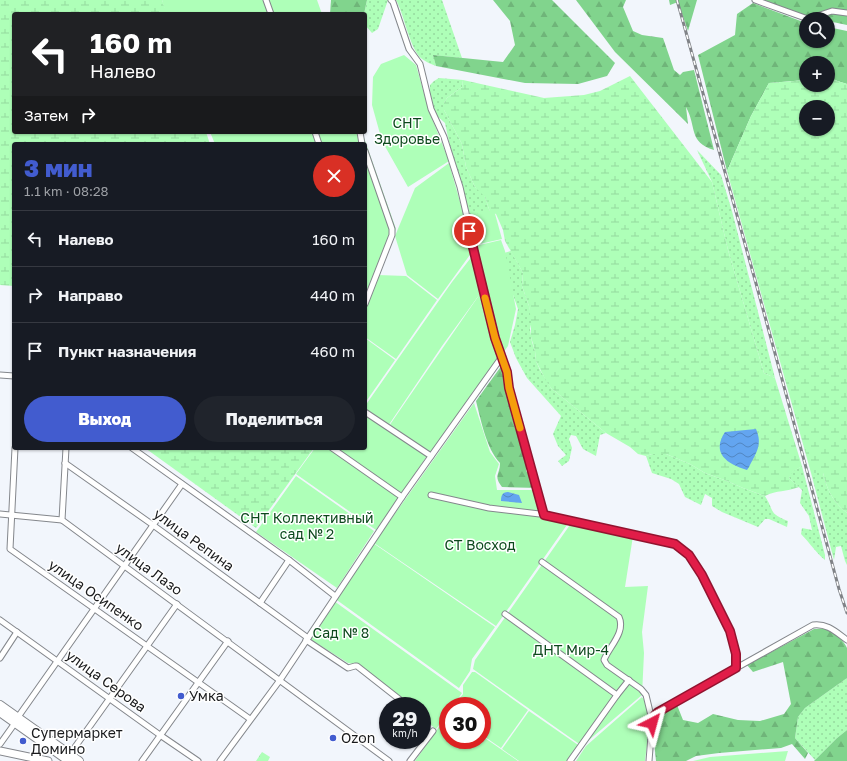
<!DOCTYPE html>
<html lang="ru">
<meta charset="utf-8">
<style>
body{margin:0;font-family:"Golos Text",sans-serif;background:#20242c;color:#f1f3f6;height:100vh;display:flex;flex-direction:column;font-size:15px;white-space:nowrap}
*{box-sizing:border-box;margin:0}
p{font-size:13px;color:#9ea1a6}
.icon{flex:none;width:22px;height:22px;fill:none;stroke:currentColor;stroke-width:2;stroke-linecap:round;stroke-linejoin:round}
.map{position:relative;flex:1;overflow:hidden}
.side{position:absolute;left:12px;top:142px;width:355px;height:308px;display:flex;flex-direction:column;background:#171b24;border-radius:4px;box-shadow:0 1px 3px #0004}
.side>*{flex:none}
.guide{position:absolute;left:12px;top:12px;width:355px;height:122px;border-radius:4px;box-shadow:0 1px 3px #0004;background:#202124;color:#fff;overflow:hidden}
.buttons{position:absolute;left:799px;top:12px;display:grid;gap:8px}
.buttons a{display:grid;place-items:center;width:36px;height:36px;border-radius:50%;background:#171b24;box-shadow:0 1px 3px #0004;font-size:20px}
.speed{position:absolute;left:379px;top:697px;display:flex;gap:8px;font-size:20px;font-weight:700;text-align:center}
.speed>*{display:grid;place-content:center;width:52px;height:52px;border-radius:50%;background:#171b24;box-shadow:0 1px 3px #0004;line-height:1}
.speed small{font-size:10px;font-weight:400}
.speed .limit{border:6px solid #d22;background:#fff;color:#111}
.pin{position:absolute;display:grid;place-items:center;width:34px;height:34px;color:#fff;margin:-17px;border:2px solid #fff;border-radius:50%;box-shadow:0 1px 4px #0007}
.me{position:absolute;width:44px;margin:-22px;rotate:39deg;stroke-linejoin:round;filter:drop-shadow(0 0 3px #0008)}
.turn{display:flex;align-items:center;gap:14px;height:84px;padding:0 12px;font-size:18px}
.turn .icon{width:52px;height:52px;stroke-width:2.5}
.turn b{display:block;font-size:28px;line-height:34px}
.then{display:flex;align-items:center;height:38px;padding:0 12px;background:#0003;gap:8px;font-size:15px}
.round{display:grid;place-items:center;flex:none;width:42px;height:42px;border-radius:21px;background:#20242c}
.headline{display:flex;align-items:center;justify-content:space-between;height:68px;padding:0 12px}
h1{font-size:24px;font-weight:800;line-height:30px;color:#425ccf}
.button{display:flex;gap:8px;margin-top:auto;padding:8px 12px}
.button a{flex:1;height:46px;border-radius:24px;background:#425ccf;color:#fff;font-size:16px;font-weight:800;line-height:46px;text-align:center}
.button a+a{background:#20242c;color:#f1f3f6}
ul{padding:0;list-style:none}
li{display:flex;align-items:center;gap:12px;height:56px;padding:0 12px;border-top:1px solid #363941}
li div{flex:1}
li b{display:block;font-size:15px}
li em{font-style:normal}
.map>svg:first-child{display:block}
.grass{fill:url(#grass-dots)}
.forest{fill:url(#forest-firs)}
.wetland{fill:url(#wetland-marsh);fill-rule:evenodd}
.park{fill:url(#park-tufts)}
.garden{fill:#aeffb8}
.water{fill:url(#water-waves)}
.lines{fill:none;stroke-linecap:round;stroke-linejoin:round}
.street-casing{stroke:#84878c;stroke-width:7}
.secondary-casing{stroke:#84878c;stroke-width:9}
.primary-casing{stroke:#84878c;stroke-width:10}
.street{stroke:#fff;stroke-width:5}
.secondary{stroke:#fff;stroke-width:7}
.primary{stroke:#fff;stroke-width:8}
.rail-casing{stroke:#808387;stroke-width:3}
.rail{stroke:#fff;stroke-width:1.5;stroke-dasharray:4.5;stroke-linecap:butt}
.route-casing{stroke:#92132f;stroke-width:10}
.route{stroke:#e11d48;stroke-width:7}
.slow{stroke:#f59e0b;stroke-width:7}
.poi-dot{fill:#425ccf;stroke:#fff;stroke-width:1.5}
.labels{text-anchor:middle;stroke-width:3;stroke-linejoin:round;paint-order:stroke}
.park-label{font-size:14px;fill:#0c491c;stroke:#fff}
.street-label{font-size:14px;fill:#191a1c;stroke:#fff}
.poi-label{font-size:14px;fill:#191a1c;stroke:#fff;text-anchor:start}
</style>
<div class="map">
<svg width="847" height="761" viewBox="0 0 847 761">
<defs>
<pattern id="grass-dots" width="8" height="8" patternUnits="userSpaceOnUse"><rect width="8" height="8" fill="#aeffb8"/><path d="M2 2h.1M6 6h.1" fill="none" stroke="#95da9e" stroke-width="1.8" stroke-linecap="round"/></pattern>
<pattern id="forest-firs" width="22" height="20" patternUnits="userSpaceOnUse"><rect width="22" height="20" fill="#81d48d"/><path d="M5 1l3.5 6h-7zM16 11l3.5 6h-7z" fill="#6fb579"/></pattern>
<pattern id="wetland-marsh" width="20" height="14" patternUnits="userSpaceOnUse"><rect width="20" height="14" fill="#aeffb8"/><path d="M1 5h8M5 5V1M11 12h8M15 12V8" fill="none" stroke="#95da9e"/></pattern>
<pattern id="park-tufts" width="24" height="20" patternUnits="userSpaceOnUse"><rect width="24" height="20" fill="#aeffb8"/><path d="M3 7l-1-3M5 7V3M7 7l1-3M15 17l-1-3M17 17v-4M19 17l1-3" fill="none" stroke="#95da9e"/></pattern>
<pattern id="water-waves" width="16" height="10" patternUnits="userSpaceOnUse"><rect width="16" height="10" fill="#63a5f0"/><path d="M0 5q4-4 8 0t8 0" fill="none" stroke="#5186c2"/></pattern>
</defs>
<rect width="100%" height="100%" fill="#f2f6fc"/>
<g class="grass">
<polygon points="367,0 388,0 378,29 372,33 365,25 364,14"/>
<path d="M396 0H442L462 58 433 55 436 66C431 64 426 62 422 59 410 50 404 14 396 0Z"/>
<polygon points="439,78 463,80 462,87 447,98 444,103 444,110 462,144 466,167 475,187 484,194 490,212 470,215 449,142 445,123 436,115 430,100 430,85 434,81"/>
<polygon points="697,150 721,175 732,211 775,378 764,373 728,250 712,182"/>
<polygon points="511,251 523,273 522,286 529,306 532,320 530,329 532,342 535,351 536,361 540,370 551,388 606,433 600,435 596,456 583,449 576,436 571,435 569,439 572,448 569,461 562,466 558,461 566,455 558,446 553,434 561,416 527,378 516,358 510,342 515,325 518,309 505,272 504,253"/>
<path d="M652 454H666L690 464 705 473 727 481 743 488 765 496C775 512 768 513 788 521L787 527 769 519H765L758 527 722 512 712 506V498L705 494 701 505 685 497 679 484 671 479 652 473 646 456Z"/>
<path d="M802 466 825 555V560C817 554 809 542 801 534L802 528 812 530 809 516 800 503 802 490 789 478 791 472Z"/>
<path d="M811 473H823C827 490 833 502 847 513V565L845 561 841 546 836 547 834 560Z"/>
<polygon points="847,678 847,730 837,738 815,760 795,738 798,717 805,708"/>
</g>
<g class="forest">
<polygon points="331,0 367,0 364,14 330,14"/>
<polygon points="493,0 552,0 615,63 607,76 578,84 525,83 436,66 433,55 503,62 515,45 510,21"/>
<path d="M576 0H626L623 7 633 31 642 35 663 38 674 70 680 75 683 72 694 70 714 150C688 142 697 127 686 107L688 124 615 52Z"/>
<polygon points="669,0 697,0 688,31 678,2 670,5"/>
<path d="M762 0H847V25L828 21V19C807 19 782 7 762 0Z"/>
<polygon points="753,3 806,23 806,41 828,41 828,27 847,31 847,84 828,78 828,63 806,63 806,80 769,83 751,116 727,171 698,55 735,35 737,14"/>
<path d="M502 365 504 369 515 427 523 443 529 462 526 471 531 476 538 488 502 487C493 475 500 475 500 463 486 448 481 420 476 401Z"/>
<path d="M814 629C818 629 824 628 827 629 835 632 844 641 847 648V678L805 708 798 717 795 738 808 753 805 759 792 744 781 748 719 753 696 756 686 761H656L654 741 656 722 660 720 663 712 677 705 683 720 698 723 713 714 738 720 760 721 784 714 791 704 783 662 753 672 747 665Z"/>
<polygon points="847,730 847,761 814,761 837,738"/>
</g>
<g class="wetland">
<polygon points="0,0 162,0 167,14 14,14 14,132 206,132 210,144 14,144 14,286 0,285"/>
<path d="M630 76 712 182 728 250 764 373 775 378 802 466 792 472 789 478 799 487C786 492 777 490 765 496L743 488 727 481 705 473 690 464 666 454H652L646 456 638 454 630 447 606 433 551 388 546 381 536 361 535 351 531 337V321L529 306 522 286 523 273 505 241 503 230 496 214 490 212 485 197 475 187 466 167 462 144 444 110V103L447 98 462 87 463 80 544 98 584 95 600 91Z"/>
<path d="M828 78 847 84V513C833 502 827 490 823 473H811L727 171 751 116 769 83 806 80V85H828ZM806 107H828V129H806Z"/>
<polygon points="145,448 314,448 256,528"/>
</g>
<polygon class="park" points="262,752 270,757 268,761 256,761"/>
<g class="garden">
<polygon points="162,0 317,0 322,14 166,14"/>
<polygon points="404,55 416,65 429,111 449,161 408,187 382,141 372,105 373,77 381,64"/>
<polygon points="210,132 362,132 396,229 365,301 365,144 215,144"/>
<polygon points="449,163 464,216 494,210 502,239 475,245 475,246 501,240 505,251 516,309 508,346 430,454 389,426 484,288 474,247 472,252 438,299 407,275 395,236 415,188"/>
<polygon points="473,255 482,291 442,346 388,426 365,411 365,406 452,282"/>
<polygon points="378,275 406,276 437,300 396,359 365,337 365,308"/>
<polygon points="365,338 395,360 365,403"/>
<polygon points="474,403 490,452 499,464 495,476 497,490 535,490 542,516 569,522 496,626 374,543"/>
<polygon points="365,414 427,456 376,530 296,474 315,448 365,448"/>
<polygon points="296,476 374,531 337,588 256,532"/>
<polygon points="572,522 633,536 625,587 648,586 642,632 644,653 642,695 582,746 473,669 475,660"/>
<polygon points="373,543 495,627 472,659 470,671 459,688 334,598"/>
<polygon points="334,601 462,693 453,706 448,706 448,713 436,729 422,718 422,706 408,706 359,665 348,663 310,639"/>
<polygon points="472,672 475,672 528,710 501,748 482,735 482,706 454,706 463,694 463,685"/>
<path d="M642 697C654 710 647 744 645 761H576L586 746Z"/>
<polygon points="529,711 581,747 572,761 519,761 502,749"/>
<polygon points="448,714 448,740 482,740 482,736 518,761 415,761"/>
<polygon points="788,751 785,761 693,761 710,757"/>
</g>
<g class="water">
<path d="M756 429C763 445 756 453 749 467L747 470C727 464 711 453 725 432Z"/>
<path d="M508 492 519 495 522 503 501 501C501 496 502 492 508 492Z"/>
</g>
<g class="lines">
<defs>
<g id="street">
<polyline points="266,0 271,14"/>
<polyline points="391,0 393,2 409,49 420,64 431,109 444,137 460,187 495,338 507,373 509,387 544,515"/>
<polyline points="755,0 808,19 832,11 847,13"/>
<polyline points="315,132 319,144"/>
<polyline points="360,132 362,144"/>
<polyline points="365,151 392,229 392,235 365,304"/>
<polyline points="0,375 14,376"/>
<polyline points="365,412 431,456"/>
<polyline points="15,448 10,549 250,719"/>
<polyline points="66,448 62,520 389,761"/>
<polyline points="132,448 289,560 335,596"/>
<polyline points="332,448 402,497"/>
<polyline points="65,463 153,525 308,638"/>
<polyline points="431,495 489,508 548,515 675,545 689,555 701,575 730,631 736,654 736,668"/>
<polyline points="0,514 62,520"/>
<path d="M542 562 619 617C626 632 609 647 604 660L607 665 641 689 646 695 652 720"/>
<polyline points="260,603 289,560"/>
<polyline points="505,614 617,695"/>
<polyline points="0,620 160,735 198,761"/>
<polyline points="306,640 348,668 355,666 357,666 399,699"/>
<polyline points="0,658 17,632"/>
<polyline points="18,717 182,484"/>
<polyline points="0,744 15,723"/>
<polyline points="70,754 177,604"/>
<polyline points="142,761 228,641"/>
<polyline points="220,761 280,680 402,497 501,358"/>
<polyline points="410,761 433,731"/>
<polyline points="570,761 617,695 629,680"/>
<path d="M649 761 652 723 654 716 658 712 813 625C827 623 836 632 847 640"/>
</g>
<polyline id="secondary" points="0,751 48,761"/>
<g id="primary">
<polyline points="0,705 79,761"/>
<polyline points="0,712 69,761"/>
</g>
</defs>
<use href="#street" class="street-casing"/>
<use href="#secondary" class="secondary-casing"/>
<use href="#primary" class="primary-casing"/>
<use href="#street" class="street"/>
<use href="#secondary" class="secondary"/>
<use href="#primary" class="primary"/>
<defs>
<polyline id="rail" points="677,0 757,287 839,589 847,613"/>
</defs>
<use href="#rail" class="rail-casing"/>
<use href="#rail" class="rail"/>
</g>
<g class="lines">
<defs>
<polyline id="route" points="469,231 495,338 507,372 509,388 544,515 675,544 689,555 702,575 730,631 736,654 736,668 658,712 654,716 652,723"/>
</defs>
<use href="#route" class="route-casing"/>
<use href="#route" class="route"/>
<polyline class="slow" points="485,298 495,338 507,372 509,388 520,428"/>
</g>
<g class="poi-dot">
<circle cx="181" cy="696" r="4"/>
<circle cx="333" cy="738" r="4"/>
<circle cx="23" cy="741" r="4"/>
</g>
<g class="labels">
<g class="park-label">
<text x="407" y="128">СНТ<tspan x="407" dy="16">Здоровье</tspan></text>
<text x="307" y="523">СНТ Коллективный<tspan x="307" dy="16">сад № 2</tspan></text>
<text x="480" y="550">СТ Восход</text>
<text x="341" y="638">Сад № 8</text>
<text x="571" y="655">ДНТ Мир-4</text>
</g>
<g class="street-label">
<text transform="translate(194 540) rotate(36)" y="5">улица Репина</text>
<text transform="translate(149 569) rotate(36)" y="5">улица Лазо</text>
<text transform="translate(96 595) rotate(35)" y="5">улица Осипенко</text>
<text transform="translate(106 681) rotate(36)" y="5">улица Серова</text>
</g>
<g class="poi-label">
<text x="189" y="701">Умка</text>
<text x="31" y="738">Супермаркет<tspan x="31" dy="16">Домино</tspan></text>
<text x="341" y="743">Ozon</text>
</g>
</g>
</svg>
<div class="buttons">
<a><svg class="icon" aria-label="search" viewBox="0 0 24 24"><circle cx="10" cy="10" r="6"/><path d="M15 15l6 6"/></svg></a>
<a>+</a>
<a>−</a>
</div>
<div class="speed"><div>29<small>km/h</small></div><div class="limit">30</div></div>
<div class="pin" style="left:469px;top:231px;background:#d93025"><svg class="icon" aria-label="arrive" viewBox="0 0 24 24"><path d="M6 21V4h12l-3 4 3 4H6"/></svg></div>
<svg class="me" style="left:652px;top:723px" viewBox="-20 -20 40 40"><path d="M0-17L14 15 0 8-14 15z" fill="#e11d48" stroke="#fff" stroke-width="4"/></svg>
<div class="guide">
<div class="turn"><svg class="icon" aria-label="left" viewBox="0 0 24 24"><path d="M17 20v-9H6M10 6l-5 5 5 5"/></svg><div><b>160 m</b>Налево</div></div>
<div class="then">Затем<svg class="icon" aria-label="right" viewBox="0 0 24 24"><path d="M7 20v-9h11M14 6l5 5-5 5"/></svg></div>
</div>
<section class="side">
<div class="headline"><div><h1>3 мин</h1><p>1.1 km · 08:28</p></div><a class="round" style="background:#d93025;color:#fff"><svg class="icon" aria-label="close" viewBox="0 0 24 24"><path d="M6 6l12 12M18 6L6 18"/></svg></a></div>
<ul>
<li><svg class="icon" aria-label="left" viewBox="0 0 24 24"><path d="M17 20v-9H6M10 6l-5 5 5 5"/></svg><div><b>Налево</b></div><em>160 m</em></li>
<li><svg class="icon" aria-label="right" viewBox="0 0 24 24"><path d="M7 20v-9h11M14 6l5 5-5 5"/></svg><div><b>Направо</b></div><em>440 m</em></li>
<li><svg class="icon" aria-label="arrive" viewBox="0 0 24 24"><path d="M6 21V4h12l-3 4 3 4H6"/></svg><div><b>Пункт назначения</b></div><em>460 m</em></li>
</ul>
<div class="button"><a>Выход</a><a>Поделиться</a></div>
</section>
</div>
